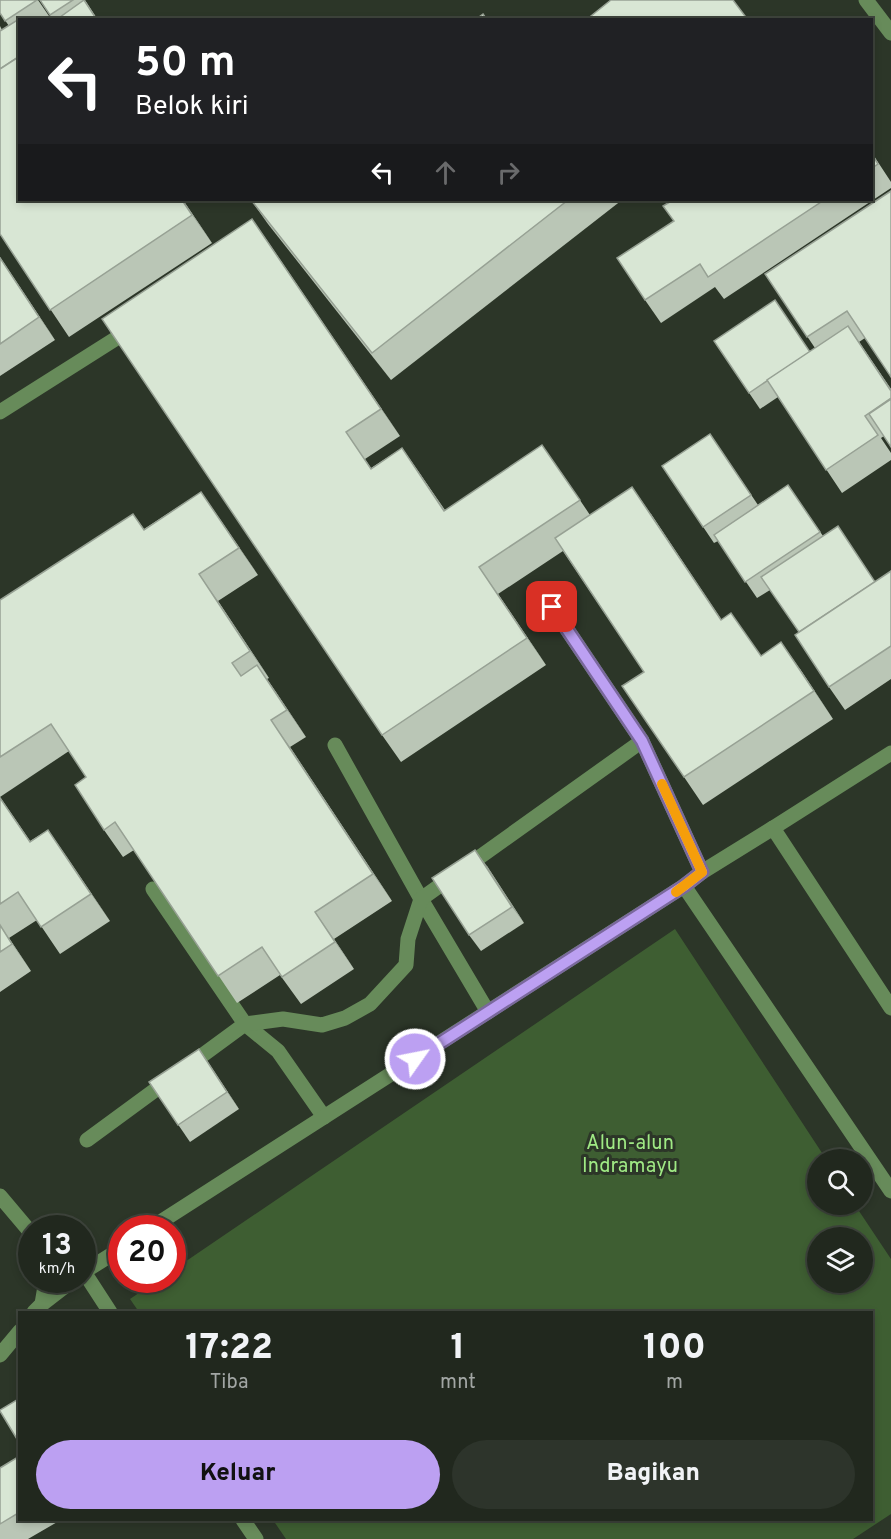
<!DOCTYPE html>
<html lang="id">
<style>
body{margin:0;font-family:Overpass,sans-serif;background:#2d342b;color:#f1f3f6;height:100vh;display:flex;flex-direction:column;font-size:22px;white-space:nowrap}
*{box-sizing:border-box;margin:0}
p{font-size:20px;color:#a2a6a4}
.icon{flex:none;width:33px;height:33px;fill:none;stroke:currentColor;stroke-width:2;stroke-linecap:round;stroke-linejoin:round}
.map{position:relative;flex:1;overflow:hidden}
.panel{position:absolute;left:18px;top:1311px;width:855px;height:210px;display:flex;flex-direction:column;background:#21281e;border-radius:0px;box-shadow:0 3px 9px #0003,0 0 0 2px #3e443c}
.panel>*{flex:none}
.hud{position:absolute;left:18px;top:18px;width:855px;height:183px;border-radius:0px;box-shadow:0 3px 9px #0003,0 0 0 2px #3e443c;background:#202124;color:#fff;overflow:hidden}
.buttons{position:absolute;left:807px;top:1149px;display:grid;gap:12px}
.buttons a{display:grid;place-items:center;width:66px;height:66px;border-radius:50%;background:#21281e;box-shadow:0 3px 9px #0003,0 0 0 2px #3e443c;font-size:30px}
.speed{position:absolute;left:18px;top:1215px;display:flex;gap:12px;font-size:30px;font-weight:700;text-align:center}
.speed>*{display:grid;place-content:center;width:78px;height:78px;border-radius:50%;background:#21281e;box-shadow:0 3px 9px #0003,0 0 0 2px #3e443c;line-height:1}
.speed small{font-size:15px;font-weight:400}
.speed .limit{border:9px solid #d22;background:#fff;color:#111}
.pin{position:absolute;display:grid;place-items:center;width:51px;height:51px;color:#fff;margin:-26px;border-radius:12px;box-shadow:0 3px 9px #0006}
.me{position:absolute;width:66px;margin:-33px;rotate:57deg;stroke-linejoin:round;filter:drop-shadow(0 0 4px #0008)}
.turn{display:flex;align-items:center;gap:21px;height:126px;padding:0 18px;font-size:27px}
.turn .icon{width:78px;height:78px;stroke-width:2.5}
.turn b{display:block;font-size:42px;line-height:51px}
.lanes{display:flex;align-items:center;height:57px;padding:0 18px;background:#0003;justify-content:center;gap:30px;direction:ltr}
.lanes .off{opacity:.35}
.eta{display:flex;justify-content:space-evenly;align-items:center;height:102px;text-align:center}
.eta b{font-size:36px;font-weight:800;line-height:42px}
.button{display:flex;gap:12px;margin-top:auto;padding:12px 18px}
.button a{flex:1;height:69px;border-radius:36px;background:#bca0f2;color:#111;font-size:24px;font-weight:800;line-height:69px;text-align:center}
.button a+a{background:#2d342b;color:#f1f3f6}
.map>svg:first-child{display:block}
.green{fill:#3e5e32;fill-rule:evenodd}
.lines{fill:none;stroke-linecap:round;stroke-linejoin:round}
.minor{stroke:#678b5a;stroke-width:15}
.wall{fill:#bac6b6}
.shaded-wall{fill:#97a194}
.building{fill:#d8e6d4;stroke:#97a194;stroke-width:1.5}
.route-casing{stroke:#7a689d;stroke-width:15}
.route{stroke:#bca0f2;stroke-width:10}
.slow{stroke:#f59e0b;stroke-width:10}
.labels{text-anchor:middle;stroke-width:6;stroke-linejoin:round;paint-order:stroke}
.park-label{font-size:20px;fill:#9fe984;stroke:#2c3628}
</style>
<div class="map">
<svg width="891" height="1539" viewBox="0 0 891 1539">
<rect width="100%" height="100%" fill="#2c3628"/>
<path class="green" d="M675 929 826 1159 818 1160V1204L855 1205 891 1259V1514L853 1539H286L273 1520H872V1312H139L130 1299 158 1280H172L173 1270ZM818 1238H862V1282H818Z"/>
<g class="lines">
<g class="minor">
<polyline points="866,0 891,33"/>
<polyline points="0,412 131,329"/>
<polyline points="552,607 642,741 702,872 773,828"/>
<polyline points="335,745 421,899 488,1012"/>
<polyline points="891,753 773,828 891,1008"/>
<polyline points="684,886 891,1191"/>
<polyline points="153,889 245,1024 278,1051 324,1117"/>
<polyline points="87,1140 245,1024 283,1019 322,1025 345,1018 370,1004 406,965 408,939 421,899 642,741"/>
<polyline points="0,1196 32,1234"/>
<polyline points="151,1228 684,886 702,872"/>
<polyline points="84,1272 110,1312"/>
<polyline points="82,1273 122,1248"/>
<polyline points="42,1304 46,1280"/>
<polyline points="34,1312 42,1304 73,1280"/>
<polyline points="0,1355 20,1331"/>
<polyline points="243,1520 256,1539"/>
</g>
</g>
<g class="wall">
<polygon points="38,0 49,16 44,20 20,20 20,200 183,200 212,243 69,337 0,234 0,26 2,30 9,26 0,13"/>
<polygon points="40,0 85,0 98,20 53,20"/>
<polygon points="872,153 891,182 891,188 724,299 715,287 661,323 645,300 674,221 673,200 872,200"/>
<polygon points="891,191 865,338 859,342 891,389 891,447 884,436 881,438 891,453 891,460 842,493 778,397 760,409 714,341 810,352 815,348 765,274"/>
<polygon points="251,200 622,200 391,380 268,224"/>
<polygon points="252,219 400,436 365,459 371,468 402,448 445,510 561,472 590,515 651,514 721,620 761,656 800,669 833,719 703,805 684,777 644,672 563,551 498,594 546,665 401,762 382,735"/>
<polygon points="0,257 55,340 0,376"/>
<polygon points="721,450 758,505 788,485 823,536 838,526 875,582 891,571 891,679 845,710 829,687 799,632 770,590 757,598 718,541 714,543 662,466"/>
<polygon points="201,492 258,575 218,601 269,678 267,679 306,737 290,747 392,901 334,939 354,969 301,1004 280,975 237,1003 134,850 123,857 104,830 86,777 69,751 0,797 30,841 48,830 110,921 60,954 37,920 9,938 31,971 0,992 0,601 133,514 144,529"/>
<polygon points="487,866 524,923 481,951 469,935"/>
<polygon points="199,1049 239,1109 190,1142 149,1082"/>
<polygon points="20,1459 20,1520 58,1520 59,1521 28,1539 0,1539 0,1468"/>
<polygon points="67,1520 75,1520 69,1523"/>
</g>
<g class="shaded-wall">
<polygon points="182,200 183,200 212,243 192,215"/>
<polygon points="252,219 271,246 400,436 381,409"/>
<polygon points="0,257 55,340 39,317"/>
<polygon points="848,326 891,389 891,391"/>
<polygon points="402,448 421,475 463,538 444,511"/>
<polygon points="632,487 651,514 740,647 721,620"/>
<polygon points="201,492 220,519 258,575 239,548"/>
<polygon points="479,567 498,594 546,665 527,638"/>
<polygon points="199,574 218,601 269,678 250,651"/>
<polygon points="781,642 800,669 833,719 814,691"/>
<polygon points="257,665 276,692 306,737 287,710"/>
<polygon points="271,720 290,747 392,901 373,874"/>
<polygon points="0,797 49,869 30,842"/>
<polygon points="48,830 67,857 110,921 91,894"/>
<polygon points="475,850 487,866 524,923 512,907"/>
<polygon points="315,912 334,939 354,969 335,942"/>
<polygon points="0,925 31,971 12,944"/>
<polygon points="199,1049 210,1065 239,1109 227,1092"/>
</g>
<g class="building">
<polygon points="0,0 37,0 5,21 0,13"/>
<polygon points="40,0 73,0 50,15"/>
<polygon points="84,0 97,20 56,20"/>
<polygon points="611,0 733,0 748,20 586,20"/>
<polygon points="483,14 487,20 475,20"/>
<polygon points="19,19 20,56 0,69 0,31"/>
<polygon points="20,56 20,200 182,200 192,215 50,310 0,234 0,69"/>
<polygon points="872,154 878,164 872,168"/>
<polygon points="891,191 891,377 847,311 807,337 765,274"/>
<polygon points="251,200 568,200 372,353"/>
<polygon points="673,200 824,200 708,277 700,264 645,300 617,258 674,221 663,206"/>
<polygon points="252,219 381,409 346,432 371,469 402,448 444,511 542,445 580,500 479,567 527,638 382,735 102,319"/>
<polygon points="0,258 39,317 0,344"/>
<polygon points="775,300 810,352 749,393 714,341"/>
<polygon points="848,326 891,391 891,398 865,416 878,435 826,470 767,380"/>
<polygon points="891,399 891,447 869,414"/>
<polygon points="710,434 751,495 703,527 662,466"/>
<polygon points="788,485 820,532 745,582 714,535"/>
<polygon points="632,487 721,620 731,613 761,656 781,642 814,691 684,777 622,686 644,672 555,538"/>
<polygon points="201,492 239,548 199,574 250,651 232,663 241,676 257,665 287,710 271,720 373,874 315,912 335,942 282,977 262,947 218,976 115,822 104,830 75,785 86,777 51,724 0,757 0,600 133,514 144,530"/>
<polygon points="838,526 875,582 799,632 761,577"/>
<polygon points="891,571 891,646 829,687 795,635"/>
<polygon points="0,798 30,842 48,830 91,894 41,927 18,892 0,904"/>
<polygon points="475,850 512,907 469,935 432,878"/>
<polygon points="0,925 12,944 0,952"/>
<polygon points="199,1049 227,1092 178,1125 149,1082"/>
<polygon points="20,1398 20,1444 0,1411 0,1410"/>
<polygon points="18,1457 20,1460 20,1512 0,1524 0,1468"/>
</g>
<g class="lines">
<defs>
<polyline id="route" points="415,1059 684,886 702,872 642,741 552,607"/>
</defs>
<use href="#route" class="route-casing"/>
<use href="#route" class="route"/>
<polyline class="slow" points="662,784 702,872 676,892"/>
</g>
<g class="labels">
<g class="park-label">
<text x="630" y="1149">Alun-alun<tspan x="630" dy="23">Indramayu</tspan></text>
</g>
</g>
</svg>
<div class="buttons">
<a><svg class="icon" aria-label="search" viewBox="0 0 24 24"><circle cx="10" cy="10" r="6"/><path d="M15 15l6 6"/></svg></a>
<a><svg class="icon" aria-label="layers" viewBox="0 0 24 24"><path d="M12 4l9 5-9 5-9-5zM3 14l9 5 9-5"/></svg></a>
</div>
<div class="speed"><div>13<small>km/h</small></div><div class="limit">20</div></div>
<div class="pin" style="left:552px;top:607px;background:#d93025"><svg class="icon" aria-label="arrive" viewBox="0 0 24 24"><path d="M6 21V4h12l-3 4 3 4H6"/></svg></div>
<svg class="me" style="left:415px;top:1059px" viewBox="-20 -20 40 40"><circle r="17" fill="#bca0f2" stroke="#fff" stroke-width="3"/><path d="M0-11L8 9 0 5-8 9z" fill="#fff"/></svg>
<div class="hud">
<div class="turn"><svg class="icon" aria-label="left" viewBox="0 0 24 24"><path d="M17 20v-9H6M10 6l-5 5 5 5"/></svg><div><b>50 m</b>Belok kiri</div></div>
<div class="lanes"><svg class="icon" aria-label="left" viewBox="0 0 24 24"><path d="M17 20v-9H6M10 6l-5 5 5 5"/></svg><svg class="icon off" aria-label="ahead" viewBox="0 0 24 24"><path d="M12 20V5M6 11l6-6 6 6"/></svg><svg class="icon off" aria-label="right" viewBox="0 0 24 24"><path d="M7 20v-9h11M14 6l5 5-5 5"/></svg></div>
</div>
<section class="panel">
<div class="eta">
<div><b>17:22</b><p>Tiba</p></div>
<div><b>1</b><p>mnt</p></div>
<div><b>100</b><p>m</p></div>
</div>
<div class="button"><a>Keluar</a><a>Bagikan</a></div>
</section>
</div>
